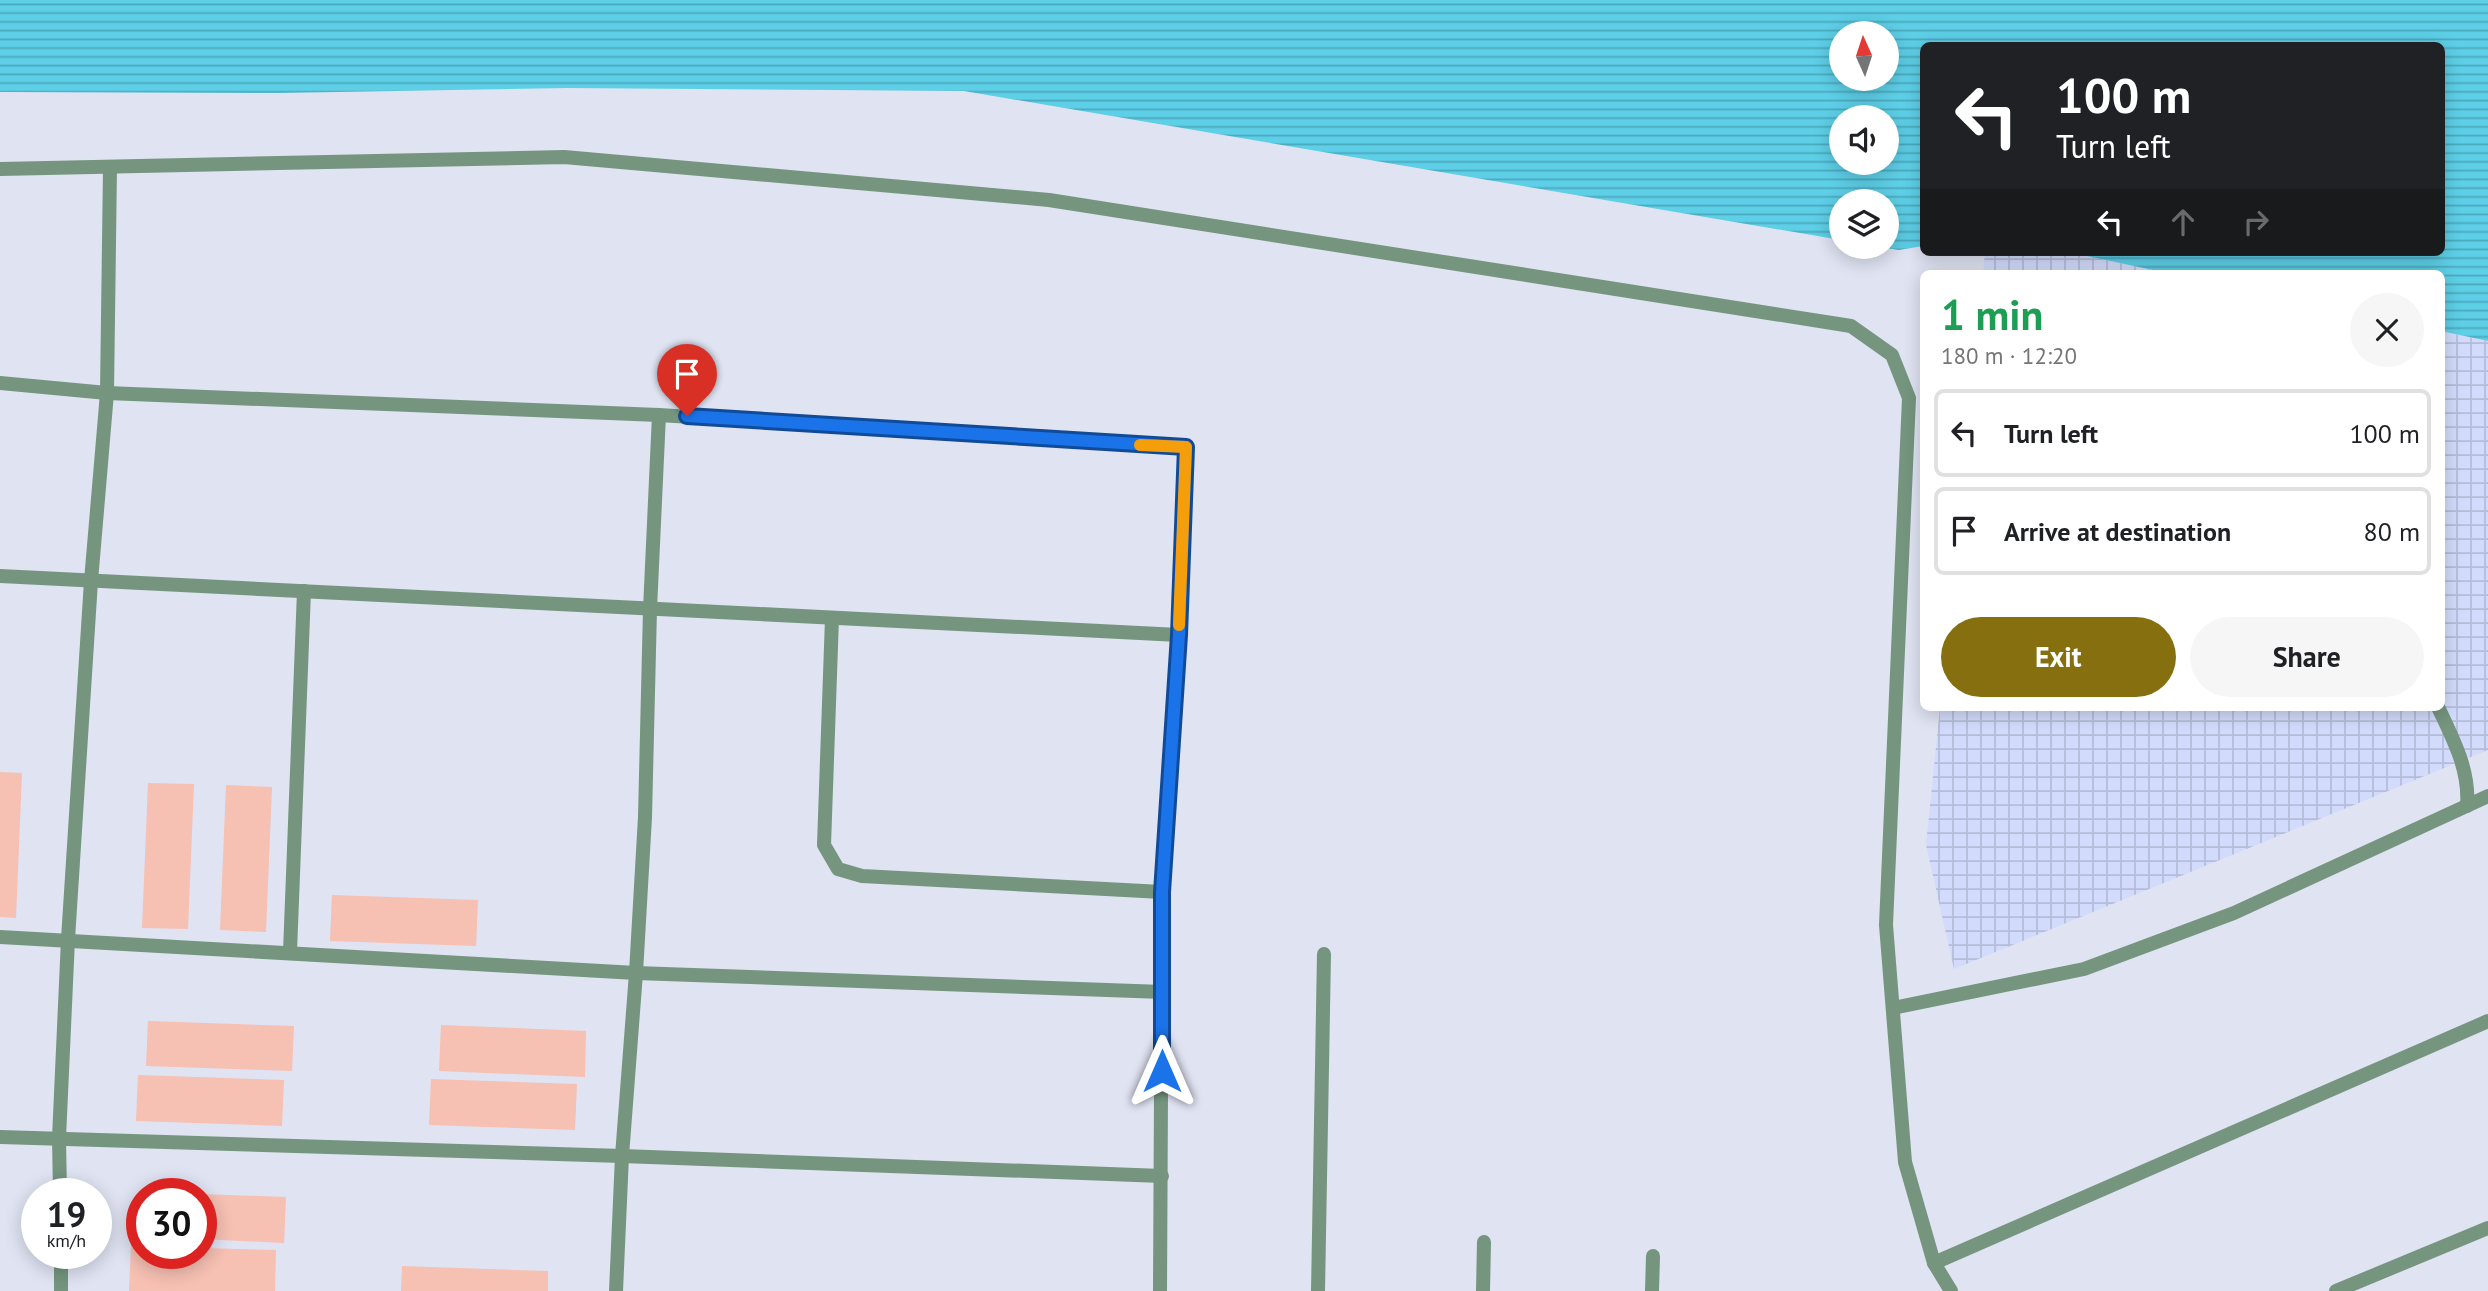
<!DOCTYPE html>
<meta charset="utf-8">
<style>
body{margin:0;font-family:"PT Sans",sans-serif;background:#f6f6f6;color:#202124;height:100vh;display:flex;flex-direction:column;font-size:26px;white-space:nowrap}
*{box-sizing:border-box;margin:0}
p{font-size:23px;color:#757577}
.icon{flex:none;width:38px;height:38px;fill:none;stroke:currentColor;stroke-width:2;stroke-linecap:round;stroke-linejoin:round}
.map{position:relative;flex:1;overflow:hidden}
.drawer{position:absolute;left:1920px;top:270px;width:525px;height:441px;display:flex;flex-direction:column;background:#fff;border-radius:10px;box-shadow:0 4px 18px #0003}
.drawer>*{flex:none}
.top-card{position:absolute;left:1920px;top:42px;width:525px;height:214px;border-radius:10px;box-shadow:0 4px 18px #0003;background:#202124;color:#fff;overflow:hidden}
.needle{width:46px;rotate:357deg}
.tools{position:absolute;left:1829px;top:21px;display:grid;gap:14px}
.tools a{display:grid;place-items:center;width:70px;height:70px;border-radius:50%;background:#fff;box-shadow:0 4px 18px #0003;font-size:35px}
.speed{position:absolute;left:21px;top:1178px;display:flex;gap:14px;font-size:35px;font-weight:700;text-align:center}
.speed>*{display:grid;place-content:center;width:91px;height:91px;border-radius:50%;background:#fff;box-shadow:0 4px 18px #0003;line-height:1}
.speed small{font-size:18px;font-weight:400}
.speed .limit{border:10px solid #d22;background:#fff;color:#111}
.pin{position:absolute;display:grid;place-items:center;width:60px;height:60px;color:#fff;margin:-72px -30px;border-radius:50% 50% 50% 0;rotate:-45deg;box-shadow:0 0 7px #0007}
.pin .icon{rotate:45deg}
.me{position:absolute;width:77px;margin:-38px;rotate:0deg;stroke-linejoin:round;filter:drop-shadow(0 0 5px #0008)}
.turn{display:flex;align-items:center;gap:24px;height:147px;padding:0 21px;font-size:32px}
.turn .icon{width:91px;height:91px;stroke-width:2.5}
.turn b{display:block;font-size:49px;line-height:60px}
.lanes{display:flex;align-items:center;height:66px;padding:0 21px;background:#0003;justify-content:center;gap:35px;direction:ltr}
.lanes .off{opacity:.35}
.round{display:grid;place-items:center;flex:none;width:74px;height:74px;border-radius:37px;background:#f6f6f6}
.head{display:flex;align-items:center;justify-content:space-between;height:119px;padding:0 21px}
h1{font-size:42px;font-weight:700;line-height:52px;color:#1e9e55}
.primary-button{display:flex;gap:14px;margin-top:auto;padding:14px 21px}
.primary-button a{flex:1;height:80px;border-radius:42px;background:#856f0e;color:#fff;font-size:28px;font-weight:700;line-height:80px;text-align:center}
.primary-button a+a{background:#f6f6f6;color:#202124}
ul{padding:0;list-style:none}
li{display:flex;align-items:center;gap:21px;height:88px;margin:0 14px 10px;padding:0 7px;border:4px solid #e0e0e0;border-radius:10px}
li div{flex:1}
li b{display:block;font-size:26px}
li em{font-style:normal}
.map>svg:first-child{display:block}
.industrial{fill:url(#industrial-grid)}
.water{fill:url(#water-rules);fill-rule:evenodd}
.building{fill:#f6c0b3}
.lines{fill:none;stroke-linecap:round;stroke-linejoin:round}
.service{stroke:#75957f;stroke-width:14}
.minor{stroke:#75957f;stroke-width:14}
.tertiary{stroke:#75957f;stroke-width:14}
.route-casing{stroke:#114b97;stroke-width:18}
.route{stroke:#1a73e8;stroke-width:12}
.slow{stroke:#f59e0b;stroke-width:12}
</style>
<div class="map">
<svg width="2488" height="1291" viewBox="0 0 2488 1291">
<defs>
<pattern id="industrial-grid" width="8" height="8" patternUnits="userSpaceOnUse" patternTransform="scale(1.75)"><rect width="8" height="8" fill="#d2dbfb"/><path d="M0 4h8M4 0v8" fill="none" stroke="#b4bcd8"/></pattern>
<pattern id="water-rules" width="6" height="5" patternUnits="userSpaceOnUse" patternTransform="scale(1.75)"><rect width="6" height="5" fill="#5dcfe7"/><path d="M0 2.5h6" fill="none" stroke="#4ca8bd"/></pattern>
</defs>
<rect width="100%" height="100%" fill="#dfe3f2"/>
<g class="industrial">
<polygon points="1985,252 2068,252 2167,273 1983,273"/>
<polygon points="2441,331 2488,341 2488,750 1954,969 1926,845 1940,707 2441,707"/>
</g>
<path class="water" d="M0 0H2488V341L2441 331V273H2167L2068 252H2441V46H1923V246L1899 250 1879 247H1886V201H1841V240L964 91 567 88 279 93 0 92ZM1841 33H1886V79H1841ZM1841 117H1886V163H1841Z"/>
<g class="building">
<polygon points="0,772 22,773 16,918 0,917"/>
<polygon points="148,783 194,784 188,929 142,928"/>
<polygon points="226,785 272,787 266,932 220,930"/>
<polygon points="332,895 478,900 476,946 330,941"/>
<polygon points="148,1021 294,1026 292,1071 146,1066"/>
<polygon points="441,1025 586,1031 585,1077 439,1071"/>
<polygon points="138,1075 284,1080 282,1126 136,1121"/>
<polygon points="431,1079 577,1084 575,1130 429,1125"/>
<polygon points="201,1194 286,1197 284,1243 201,1239"/>
<polygon points="131,1245 142,1246 142,1253 201,1253 201,1248 276,1250 275,1291 129,1291"/>
<polygon points="402,1266 548,1271 548,1291 401,1291"/>
</g>
<g class="lines">
<g class="service">
<path d="M2438 707C2453 739 2470 770 2467 806"/>
<polyline points="1893,1008 2084,969 2234,913 2488,796"/>
</g>
<g class="minor">
<polyline points="0,383 107,393 659,415 1186,448 1179,635 1162,892 1160,1291"/>
<polyline points="0,576 1179,635"/>
<polyline points="832,618 824,845 838,869 862,876 1162,892"/>
<polyline points="0,937 636,973 1163,992"/>
<polyline points="290,952 304,591"/>
<polyline points="0,1137 622,1156 1162,1176"/>
<polyline points="60,1194 59,1138 68,939 91,581 107,393 110,167"/>
<polyline points="61,1253 61,1291"/>
<polyline points="1934,1263 2488,1021"/>
<polyline points="616,1291 622,1156 636,973 645,817 650,609 659,415"/>
<polyline points="1318,1291 1324,954"/>
<polyline points="1483,1291 1484,1242"/>
<polyline points="1652,1291 1653,1256"/>
<polyline points="2336,1291 2488,1228"/>
</g>
<polyline class="tertiary" points="0,169 564,157 1049,200 1851,326 1892,355 1909,398 1886,925 1905,1162 1934,1263 1951,1291"/>
</g>
<g class="lines">
<defs>
<polyline id="route" points="687,416 1186,447 1179,635 1162,892 1162,1071"/>
</defs>
<use href="#route" class="route-casing"/>
<use href="#route" class="route"/>
<polyline class="slow" points="1140,445 1186,447 1179,625"/>
</g>
</svg>
<div class="tools">
<a><svg class="needle" viewBox="-14 -14 28 28"><path d="M0-13l5 13h-10z" fill="#e53935"/><path d="M0 13l5-13h-10z" fill="#757577"/></svg></a>
<a><svg class="icon" aria-label="sound" viewBox="0 0 24 24"><path d="M4 9h4l5-4v14l-5-4H4zM17 9q2 3 0 6"/></svg></a>
<a><svg class="icon" aria-label="layers" viewBox="0 0 24 24"><path d="M12 4l9 5-9 5-9-5zM3 14l9 5 9-5"/></svg></a>
</div>
<div class="speed"><div>19<small>km/h</small></div><div class="limit">30</div></div>
<div class="pin" style="left:687px;top:416px;background:#d93025"><svg class="icon" aria-label="arrive" viewBox="0 0 24 24"><path d="M6 21V4h12l-3 4 3 4H6"/></svg></div>
<svg class="me" style="left:1162px;top:1071px" viewBox="-20 -20 40 40"><path d="M0-17L14 15 0 8-14 15z" fill="#1a73e8" stroke="#fff" stroke-width="4"/></svg>
<div class="top-card">
<div class="turn"><svg class="icon" aria-label="left" viewBox="0 0 24 24"><path d="M17 20v-9H6M10 6l-5 5 5 5"/></svg><div><b>100 m</b>Turn left</div></div>
<div class="lanes"><svg class="icon" aria-label="left" viewBox="0 0 24 24"><path d="M17 20v-9H6M10 6l-5 5 5 5"/></svg><svg class="icon off" aria-label="ahead" viewBox="0 0 24 24"><path d="M12 20V5M6 11l6-6 6 6"/></svg><svg class="icon off" aria-label="right" viewBox="0 0 24 24"><path d="M7 20v-9h11M14 6l5 5-5 5"/></svg></div>
</div>
<section class="drawer">
<div class="head"><div><h1>1 min</h1><p>180 m · 12:20</p></div><a class="round"><svg class="icon" aria-label="close" viewBox="0 0 24 24"><path d="M6 6l12 12M18 6L6 18"/></svg></a></div>
<ul>
<li><svg class="icon" aria-label="left" viewBox="0 0 24 24"><path d="M17 20v-9H6M10 6l-5 5 5 5"/></svg><div><b>Turn left</b></div><em>100 m</em></li>
<li><svg class="icon" aria-label="arrive" viewBox="0 0 24 24"><path d="M6 21V4h12l-3 4 3 4H6"/></svg><div><b>Arrive at destination</b></div><em>80 m</em></li>
</ul>
<div class="primary-button"><a>Exit</a><a>Share</a></div>
</section>
</div>
